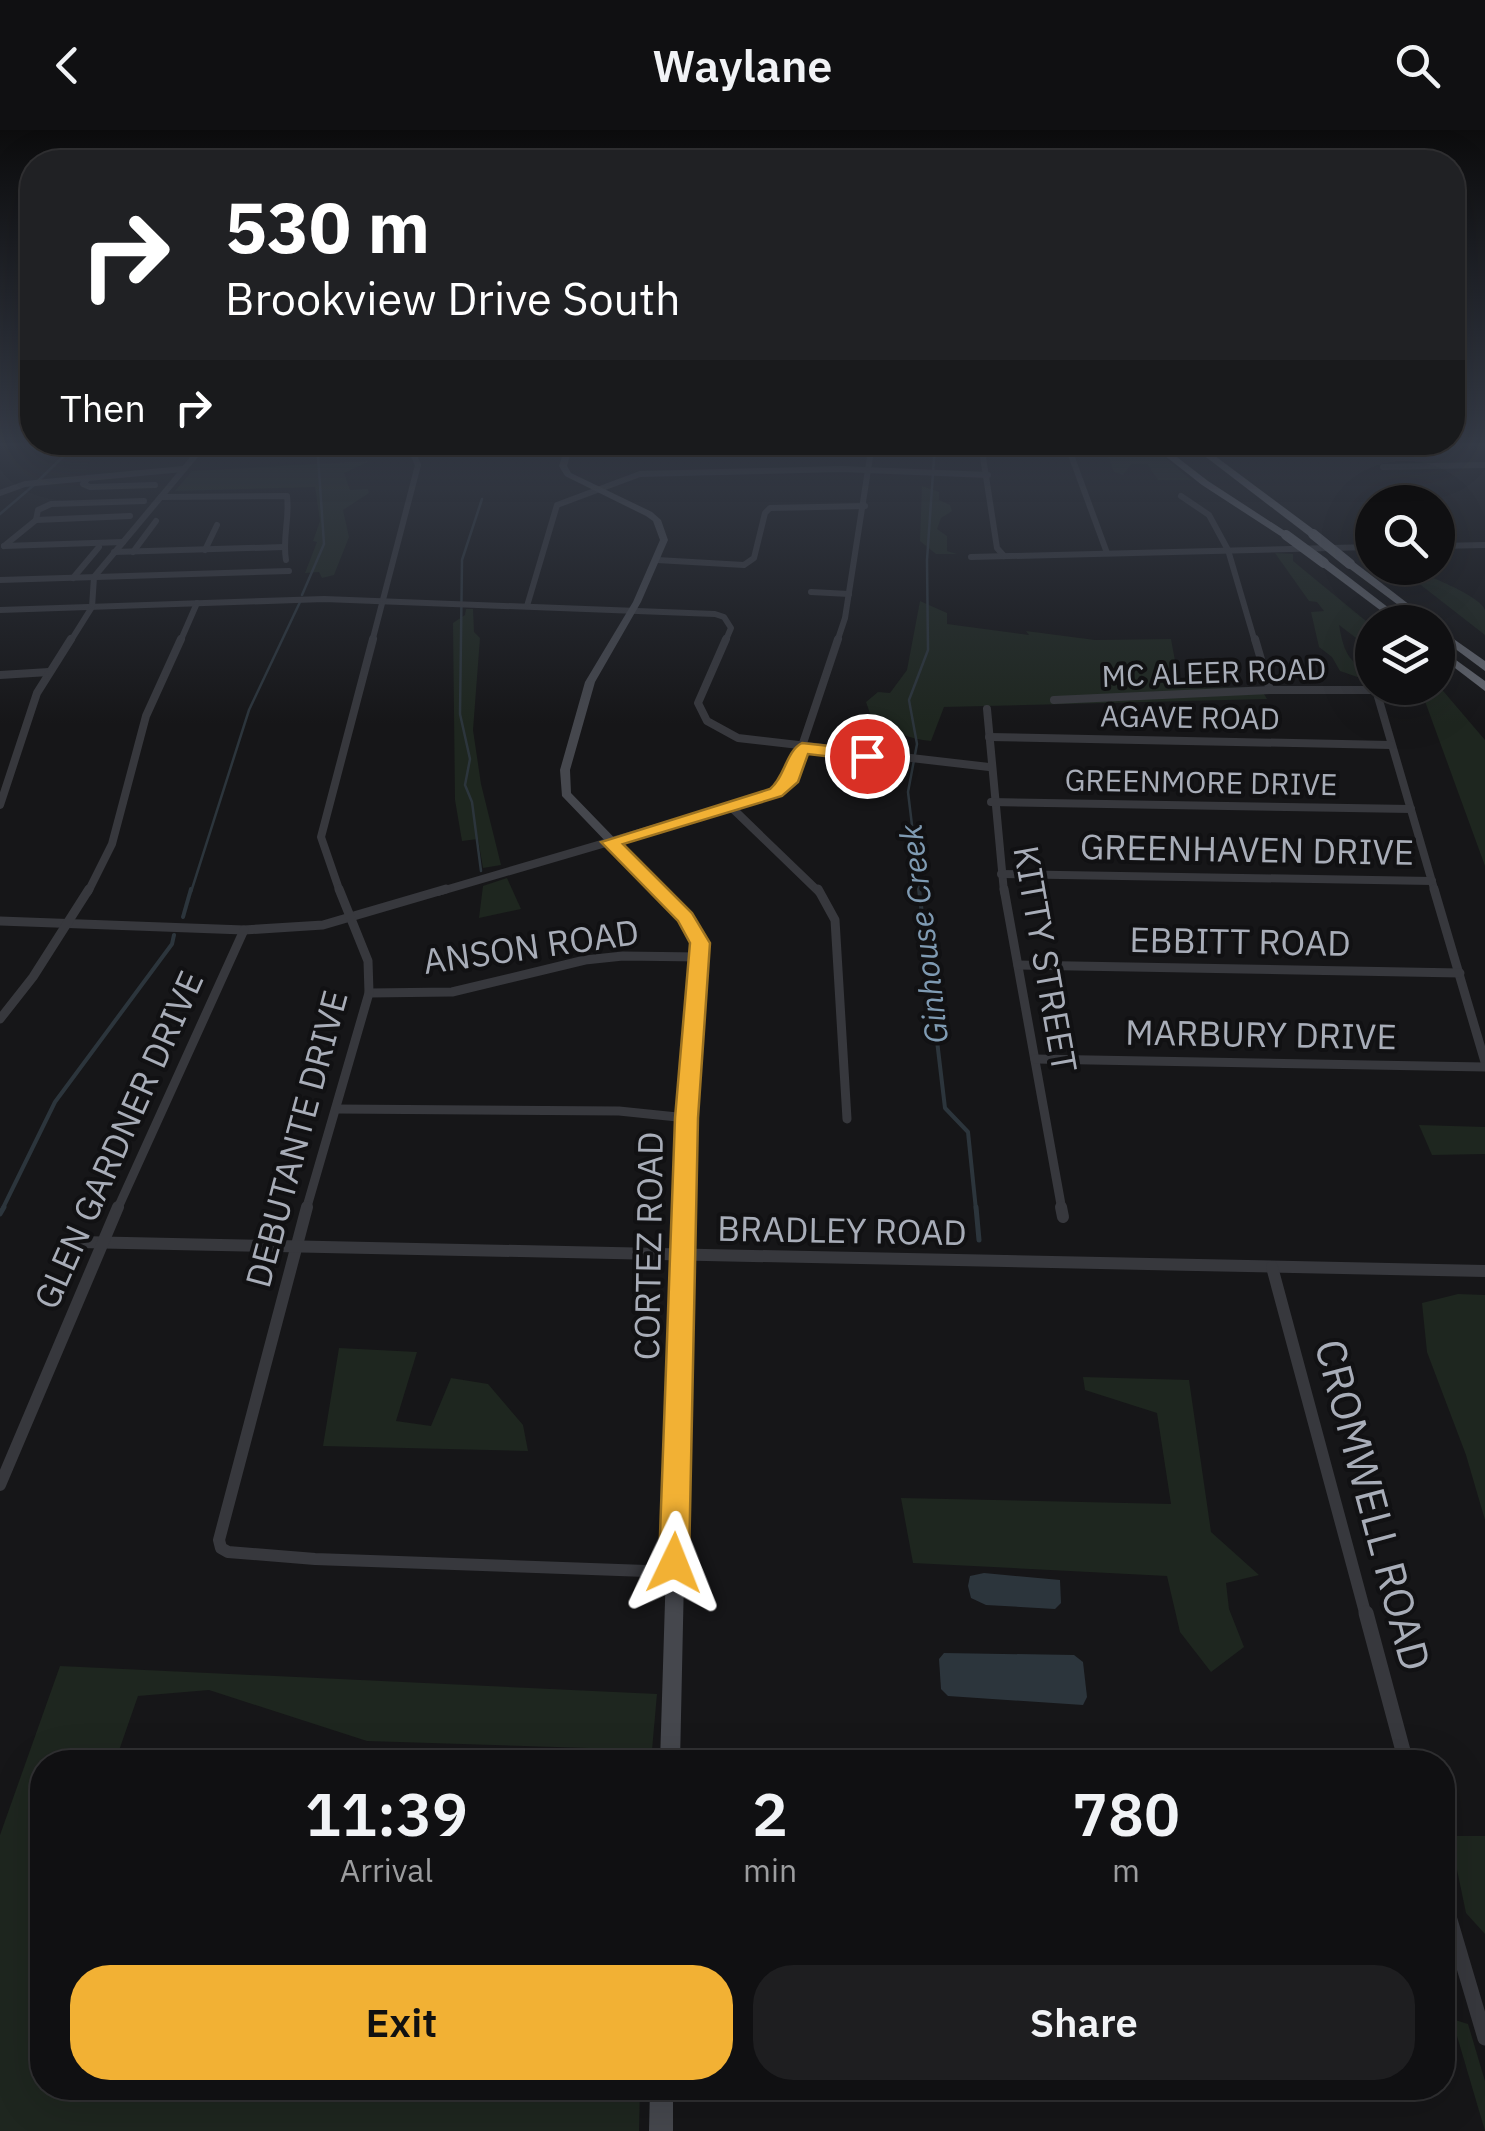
<!DOCTYPE html>
<style>
body{margin:0;font-family:"IBM Plex Sans",sans-serif;background:#1e1e20;color:#f1f3f6;height:100vh;display:flex;flex-direction:column;font-size:38px;white-space:nowrap}
*{box-sizing:border-box;margin:0}
p{font-size:32px;color:#9c9d9f}
.icon{flex:none;width:55px;height:55px;fill:none;stroke:currentColor;stroke-width:2;stroke-linecap:round;stroke-linejoin:round}
.map{position:relative;flex:1;overflow:hidden}
.sheet{position:absolute;left:30px;top:1620px;width:1425px;height:350px;display:flex;flex-direction:column;background:#101012;border-radius:40px;box-shadow:0 10px 40px #0002,0 0 0 2px #303032}
.sheet>*{flex:none}
.top-card{position:absolute;left:20px;top:20px;width:1445px;height:305px;border-radius:40px;box-shadow:0 10px 40px #0002,0 0 0 2px #303032;background:#202124;color:#fff;overflow:hidden}
.buttons{position:absolute;left:1355px;top:355px;display:grid;gap:20px}
.buttons a{display:grid;place-items:center;width:100px;height:100px;border-radius:50%;background:#101012;box-shadow:0 10px 40px #0002,0 0 0 2px #303032;font-size:50px}
.pin{position:absolute;display:grid;place-items:center;width:85px;height:85px;color:#fff;margin:-42px;border:5px solid #fff;border-radius:50%;box-shadow:0 2px 10px #0007}
.me{position:absolute;width:110px;margin:-55px;rotate:2deg;stroke-linejoin:round;filter:drop-shadow(0 0 8px #0008)}
.turn{display:flex;align-items:center;gap:35px;height:210px;padding:0 40px;font-size:45px}
.turn .icon{width:130px;height:130px;stroke-width:2.5}
.turn b{display:block;font-size:70px;line-height:85px}
.then{display:flex;align-items:center;height:95px;padding:0 40px;background:#0003;gap:20px;font-size:38px}
.eta{display:flex;justify-content:space-evenly;align-items:center;height:170px;text-align:center}
.eta b{font-size:60px;font-weight:600;line-height:70px}
.button{display:flex;gap:20px;margin-top:auto;padding:20px 40px}
.button a{flex:1;height:115px;border-radius:40px;background:#f2b134;color:#111;font-size:40px;font-weight:600;line-height:115px;text-align:center}
.button a+a{background:#1e1e20;color:#f1f3f6}
header{display:flex;justify-content:space-between;align-items:center;height:130px;padding:0 40px;background:#101012;font-size:45px;font-weight:600}
.map>svg:first-child{display:block}
.green{fill:#1e261f}
.water{fill:#2c353c}
.lines{fill:none;stroke-linecap:round;stroke-linejoin:round}
.stream-far2{stroke:#2c353c;stroke-width:2.5}
.stream-far1{stroke:#2c353c;stroke-width:4}
.stream{stroke:#2c353c;stroke-width:5}
.street-far4{stroke:#37383d;stroke-width:6}
.street-far3{stroke:#37383d;stroke-width:8}
.street-far2{stroke:#37383d;stroke-width:9}
.street-far1{stroke:#37383d;stroke-width:12}
.street{stroke:#37383d;stroke-width:15}
.secondary{fill:#45474d;fill-rule:evenodd}
.highway{fill:#63666e;fill-rule:evenodd}
.highway-bridge{stroke:#63666e;stroke-width:10}
.route{fill:#f2b134;stroke:#9d7322;stroke-width:2.5}
.labels{text-anchor:middle;stroke-width:8;stroke-linejoin:round;paint-order:stroke}
.far-street-label{font-size:30px;fill:#a8adb8;stroke:#111113}
.far-water-label{font-size:32px;font-style:italic;fill:#7f9bb3;stroke:#111113}
.street-label{font-size:35px;fill:#a8adb8;stroke:#111113}
.near-street-label{font-size:42px;fill:#a8adb8;stroke:#111113}
</style>
<header><svg class="icon" aria-label="back" viewBox="0 0 24 24"><path d="M15 5l-7 7 7 7"/></svg>Waylane<svg class="icon" aria-label="search" viewBox="0 0 24 24"><circle cx="10" cy="10" r="6"/><path d="M15 15l6 6"/></svg></header>
<div class="map">
<svg width="1485" height="2001" viewBox="0 0 1485 2001">
<rect width="100%" height="100%" fill="#161618"/>
<g class="green">
<polygon points="1079,314 1148,314 1191,350 1158,350 1147,334 1131,334 1123,345 1114,342 1105,317"/>
<polygon points="370,331 344,343 350,360 368,359 369,363 343,380 349,407 334,445 322,448 319,442 305,443 317,412 313,411 320,391 315,357 175,361 192,341"/>
<polygon points="922,356 939,362 939,370 950,375 952,381 941,388 937,399 947,406 947,421 957,424 936,424 920,411"/>
<path d="M1275 423 1293 424V431L1372 496V520L1339 495C1343 518 1348 535 1372 542V552L1340 541 1332 527 1319 517 1311 482 1324 481 1317 472 1309 471Z"/>
<path d="M1399 438C1415 438 1481 466 1485 480 1485 487 1485 497 1485 505Z"/>
<path d="M920 471 947 483V494L1029 505 1026 501 1095 510 1171 509 1180 558 1260 557 1267 569 944 577 931 611C908 609 894 601 873 592L866 572 878 562 890 563 907 540Z"/>
<polygon points="466,479 473,479 474,502 480,508 473,600 481,654 501,735 483,738 478,709 462,711 455,670 453,493 465,485"/>
<polygon points="1438,555 1485,610 1485,736 1422,563 1387,564 1386,558"/>
<polygon points="507,748 521,779 479,788 483,756"/>
<polygon points="1419,995 1485,997 1485,1024 1432,1025"/>
<polygon points="1458,1164 1485,1165 1485,1390 1466,1325 1427,1222 1422,1173"/>
<polygon points="339,1218 417,1222 396,1291 431,1296 451,1248 488,1254 523,1295 528,1321 323,1316"/>
<polygon points="1083,1247 1189,1250 1211,1402 1259,1445 1226,1453 1229,1479 1244,1517 1211,1542 1180,1502 1167,1446 913,1433 901,1368 1171,1374 1157,1283 1085,1260"/>
<polygon points="60,1536 657,1564 652,1620 367,1611 209,1560 138,1566 115,1632 42,1632 42,1958 640,1958 639,2001 0,2001 0,1705"/>
<polygon points="1450,1706 1485,1706 1485,1804 1466,1783"/>
<polygon points="1452,1889 1468,1894 1485,1951 1485,2001"/>
</g>
<g class="water">
<polygon points="984,1443 1060,1450 1061,1473 1055,1479 986,1475 971,1468 968,1456 970,1446"/>
<polygon points="944,1523 1074,1525 1083,1532 1087,1567 1083,1575 948,1566 941,1559 939,1529"/>
</g>
<g class="lines">
<g class="stream-far2">
<polyline points="38,351 76,314"/>
<polyline points="0,384 34,355"/>
<polyline points="302,465 324,414 318,326 323,314"/>
<polyline points="481,741 472,672 465,655 470,629 460,584 462,430 482,369"/>
<polyline points="191,762 249,580 300,472"/>
<polyline points="920,762 908,662 917,614 909,570 928,520 927,430 935,314"/>
</g>
<g class="stream-far1">
<polyline points="919,759 945,978 968,1002 976,1080"/>
<polyline points="183,787 191,759"/>
<polyline points="2,1080 55,972 172,814 174,805"/>
</g>
<g class="stream">
<polyline points="976,1077 979,1110"/>
<polyline points="0,1084 4,1077"/>
</g>
<g class="street-far4">
<polyline points="981,314 997,418 1004,426"/>
<polyline points="1067,314 1107,423"/>
<polyline points="1383,337 1485,335"/>
<polyline points="88,348 83,354 90,357 155,355"/>
<polyline points="0,363 25,354 183,339"/>
<polyline points="1181,366 1209,385 1228,420 1255,512"/>
<path d="M161 367 287 366C290 389 282 407 286 430"/>
<polyline points="36,390 38,380 51,374 144,371"/>
<polyline points="4,416 36,390 130,386"/>
<polyline points="4,416 123,412"/>
<polyline points="1438,416 1485,415"/>
<polyline points="205,420 217,395"/>
<polyline points="114,422 284,417"/>
<polyline points="133,422 156,391"/>
<polyline points="971,427 1372,417"/>
<polyline points="657,430 744,435 754,428 765,383 770,378 865,376"/>
<polyline points="73,448 99,417"/>
<polyline points="0,450 289,441"/>
<polyline points="811,462 849,464"/>
<polyline points="527,476 557,375 640,344 842,339 988,345"/>
<polyline points="0,480 324,469 715,484 724,487 731,498 725,512"/>
<polyline points="70,512 92,477 94,447 205,314"/>
<polyline points="180,512 197,473"/>
<polyline points="372,512 418,335 409,314"/>
<polyline points="837,512 845,488 872,314"/>
</g>
<g class="street-far3">
<polyline points="726,509 698,573 707,591 738,608 989,637"/>
<polyline points="1255,509 1270,560"/>
<polyline points="0,545 49,542"/>
<polyline points="1054,570 1270,560 1376,560 1435,762"/>
<polyline points="987,579 1004,762"/>
<polyline points="989,607 1391,615"/>
<polyline points="991,672 1411,679"/>
<polyline points="0,675 37,563 71,509"/>
<polyline points="731,677 819,762"/>
<polyline points="1001,744 1432,751"/>
<polyline points="88,762 112,714 146,586 181,509"/>
<polyline points="340,762 321,707 373,509"/>
<polyline points="438,762 776,663 789,652 794,640 838,509"/>
</g>
<g class="street-far2">
<polyline points="818,759 835,790 847,989"/>
<polyline points="1004,759 1062,1080"/>
<polyline points="1434,759 1485,932"/>
<polyline points="0,791 244,800 323,795 446,759"/>
<polyline points="1018,835 1460,843"/>
<polyline points="369,863 452,862 585,830 623,826 700,827"/>
<polyline points="0,889 33,847 89,759"/>
<polyline points="1035,929 1485,937"/>
<polyline points="336,979 619,981 687,988"/>
<polyline points="117,1080 244,800"/>
<polyline points="306,1080 369,863 368,831 339,759"/>
</g>
<g class="street-far1">
<polyline points="307,1077 219,1410 221,1418 228,1422 315,1429 674,1442"/>
<polyline points="1061,1077 1063,1087"/>
<polyline points="79,1112 1485,1141"/>
<polyline points="1272,1137 1366,1486"/>
<polyline points="0,1355 118,1077"/>
</g>
<g class="street">
<polyline points="1366,1483 1406,1632"/>
<polyline points="1442,1763 1485,1908"/>
</g>
<g class="secondary">
<polygon points="566,314 573,314 567,336 571,343 652,382 661,390 668,410 641,472 595,552 570,640 571,663 689,785 706,813 694,988 680,1632 660,1632 680,988 694,813 681,790 562,666 560,640 585,552 633,472 660,410 653,391 646,386 565,346 559,336"/>
<polygon points="650,1958 673,1958 673,2001 649,2001"/>
</g>
<g class="highway">
<polygon points="1150,314 1160,314 1208,351 1291,405 1282,407 1202,355"/>
<polygon points="1189,314 1199,314 1317,402 1317,406 1309,406"/>
<polygon points="1320,431 1328,431 1407,492 1396,492 1320,435"/>
<polygon points="1346,432 1354,432 1432,492 1421,492 1346,436"/>
<polygon points="1438,498 1485,531 1485,541 1438,506"/>
<polygon points="1438,517 1485,551 1485,561 1438,525"/>
</g>
<g class="highway-bridge">
<polyline points="1313,404 1350,434"/>
<polyline points="1286,405 1324,433"/>
</g>
</g>
<linearGradient id="sky" x2="0" y2="1"><stop stop-color="#0c0c0d"/><stop offset="0.53" stop-color="#363c48"/><stop offset="1" stop-color="#363c48" stop-opacity="0"/></linearGradient>
<rect width="1485" height="594" fill="url(#sky)"/>
<path class="route" d="M802 613 867 620 875 626 867 631 808 624 798 652 782 666 623 714 692 783 710 813 698 988 689 1433 684 1443 674 1448 663 1443 659 1433 675 988 690 813 678 791 601 712 770 659C785 647 786 621 802 613Z"/>
<g class="labels">
<g class="far-street-label">
<text transform="translate(1214 543) rotate(-2)" y="10">MC ALEER ROAD</text>
<text transform="translate(1190 588) rotate(1)" y="10">AGAVE ROAD</text>
<text transform="translate(1201 653) rotate(1)" y="10">GREENMORE DRIVE</text>
</g>
<g class="far-water-label">
<text transform="translate(924 804) rotate(-97)" y="11">Ginhouse Creek</text>
</g>
<g class="street-label">
<text transform="translate(1247 720) rotate(1)" y="12">GREENHAVEN DRIVE</text>
<text transform="translate(1240 812) rotate(1)" y="12">EBBITT ROAD</text>
<text transform="translate(531 817) rotate(-8)" y="12">ANSON ROAD</text>
<text transform="translate(1045 829) rotate(80)" y="12">KITTY STREET</text>
<text transform="translate(1261 905) rotate(1)" y="12">MARBURY DRIVE</text>
<text transform="translate(297 1009) rotate(-75)" y="12">DEBUTANTE DRIVE</text>
<text transform="translate(119 1010) rotate(-66)" y="12">GLEN GARDNER DRIVE</text>
<text transform="translate(842 1101) rotate(1)" y="12">BRADLEY ROAD</text>
<text transform="translate(649 1116) rotate(-89)" y="12">CORTEZ ROAD</text>
</g>
<g class="near-street-label">
<text transform="translate(1373 1375) rotate(75)" y="15">CROMWELL ROAD</text>
</g>
</g>
</svg>
<div class="buttons">
<a><svg class="icon" aria-label="search" viewBox="0 0 24 24"><circle cx="10" cy="10" r="6"/><path d="M15 15l6 6"/></svg></a>
<a><svg class="icon" aria-label="layers" viewBox="0 0 24 24"><path d="M12 4l9 5-9 5-9-5zM3 14l9 5 9-5"/></svg></a>
</div>
<div class="pin" style="left:867px;top:626px;background:#d93025"><svg class="icon" aria-label="arrive" viewBox="0 0 24 24"><path d="M6 21V4h12l-3 4 3 4H6"/></svg></div>
<svg class="me" style="left:674px;top:1433px" viewBox="-20 -20 40 40"><path d="M0-17L14 15 0 8-14 15z" fill="#f2b134" stroke="#fff" stroke-width="4"/></svg>
<div class="top-card">
<div class="turn"><svg class="icon" aria-label="right" viewBox="0 0 24 24"><path d="M7 20v-9h11M14 6l5 5-5 5"/></svg><div><b>530 m</b>Brookview Drive South</div></div>
<div class="then">Then<svg class="icon" aria-label="right" viewBox="0 0 24 24"><path d="M7 20v-9h11M14 6l5 5-5 5"/></svg></div>
</div>
<section class="sheet">
<div class="eta">
<div><b>11:39</b><p>Arrival</p></div>
<div><b>2</b><p>min</p></div>
<div><b>780</b><p>m</p></div>
</div>
<div class="button"><a>Exit</a><a>Share</a></div>
</section>
</div>
